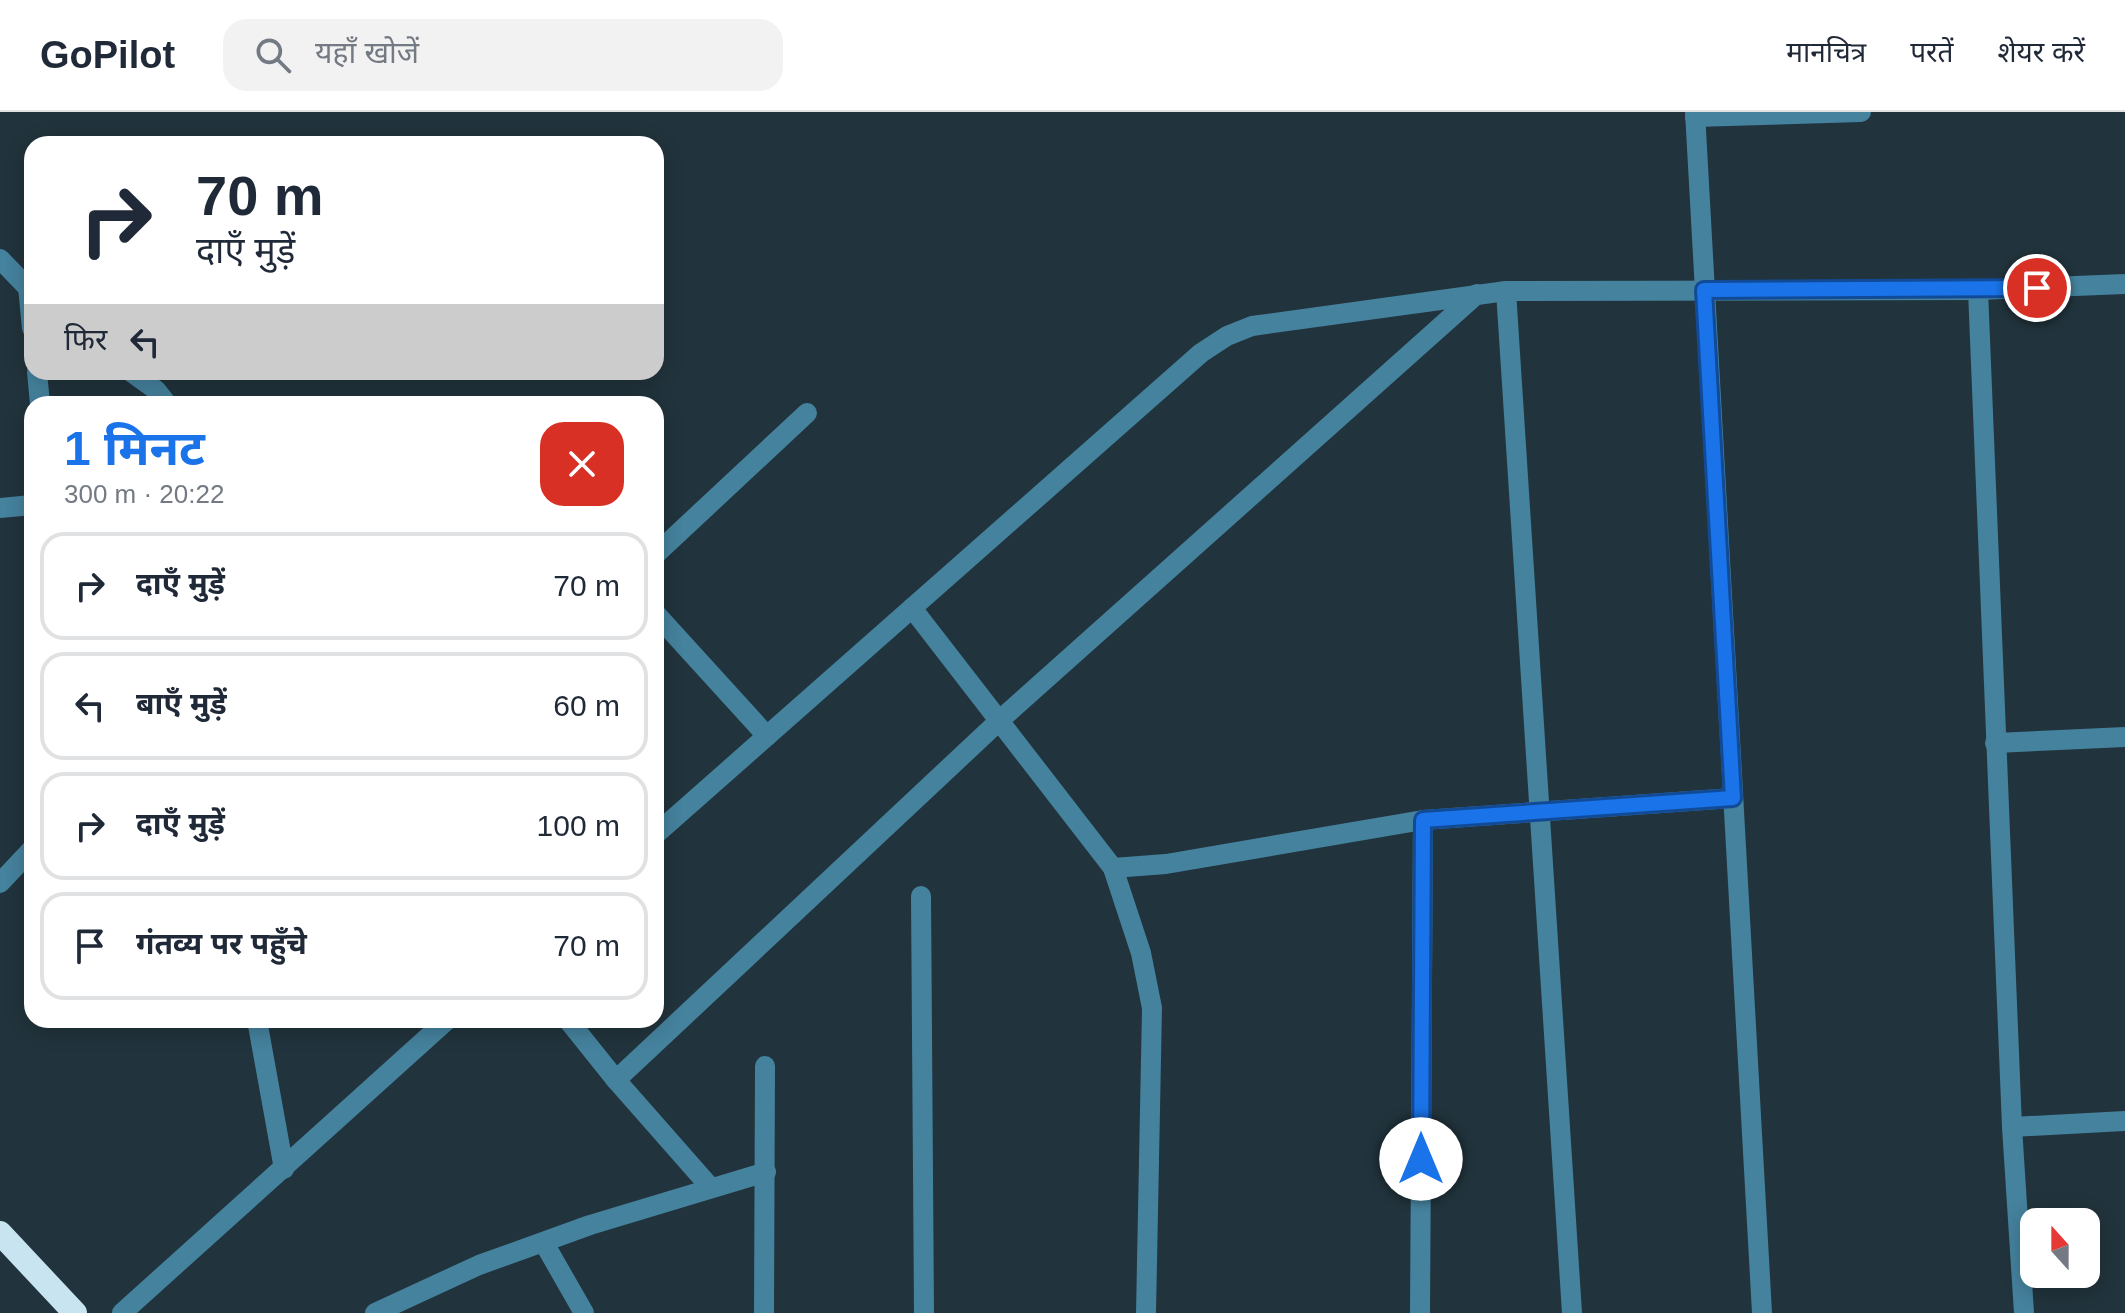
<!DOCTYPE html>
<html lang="hi">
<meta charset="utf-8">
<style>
body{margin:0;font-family:Helvetica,"Noto Sans Devanagari",sans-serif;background:#f2f2f3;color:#1f2937;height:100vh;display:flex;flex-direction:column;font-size:30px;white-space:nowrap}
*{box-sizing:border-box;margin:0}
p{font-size:26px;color:#747a83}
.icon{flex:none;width:44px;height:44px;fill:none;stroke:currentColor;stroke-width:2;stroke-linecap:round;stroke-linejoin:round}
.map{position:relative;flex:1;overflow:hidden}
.sheet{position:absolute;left:24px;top:284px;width:640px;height:632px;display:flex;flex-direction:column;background:#fff;border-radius:24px;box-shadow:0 4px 20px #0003}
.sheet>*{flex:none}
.guide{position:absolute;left:24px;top:24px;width:640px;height:244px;border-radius:24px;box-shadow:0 4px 20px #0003;background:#fff;color:#1f2937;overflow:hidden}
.needle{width:52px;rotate:339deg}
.controls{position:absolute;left:2020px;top:1096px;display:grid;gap:16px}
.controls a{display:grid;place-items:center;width:80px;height:80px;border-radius:16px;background:#fff;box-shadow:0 4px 20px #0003;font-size:40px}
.pin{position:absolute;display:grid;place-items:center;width:68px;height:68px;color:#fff;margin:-34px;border:4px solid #fff;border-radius:50%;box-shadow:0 2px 8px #0007}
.me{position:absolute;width:88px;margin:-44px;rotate:0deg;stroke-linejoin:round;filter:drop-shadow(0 0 6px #0008)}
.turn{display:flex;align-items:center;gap:28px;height:168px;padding:0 40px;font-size:36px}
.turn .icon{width:104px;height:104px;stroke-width:2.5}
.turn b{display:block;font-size:56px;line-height:68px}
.then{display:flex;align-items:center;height:76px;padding:0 40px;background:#0003;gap:16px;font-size:30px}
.round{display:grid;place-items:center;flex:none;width:84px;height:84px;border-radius:24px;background:#f2f2f3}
.overview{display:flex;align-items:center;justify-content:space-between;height:136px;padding:0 40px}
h1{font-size:48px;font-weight:700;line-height:60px;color:#1a73e8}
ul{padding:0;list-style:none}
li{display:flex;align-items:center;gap:24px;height:108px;margin:0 16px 12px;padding:0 24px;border:4px solid #e0e1e3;border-radius:24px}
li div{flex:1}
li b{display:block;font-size:30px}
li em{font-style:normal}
header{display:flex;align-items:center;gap:48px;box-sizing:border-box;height:112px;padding:0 40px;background:#fff;border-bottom:2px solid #e0e1e3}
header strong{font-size:38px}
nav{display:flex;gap:44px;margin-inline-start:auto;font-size:28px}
.search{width:560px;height:72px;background:#f2f2f3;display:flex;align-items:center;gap:20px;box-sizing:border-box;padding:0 28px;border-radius:24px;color:#747a83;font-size:30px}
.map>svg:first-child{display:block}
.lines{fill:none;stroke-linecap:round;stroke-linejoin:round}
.minor{stroke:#45829d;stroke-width:20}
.highway{stroke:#c9e4f1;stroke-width:24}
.route-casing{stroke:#114b97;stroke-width:20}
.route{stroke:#1a73e8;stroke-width:14}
</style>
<header>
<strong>GoPilot</strong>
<div class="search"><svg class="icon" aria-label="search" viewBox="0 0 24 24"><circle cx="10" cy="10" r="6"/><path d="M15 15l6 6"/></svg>यहाँ खोजें</div>
<nav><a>मानचित्र</a><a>परतें</a><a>शेयर करें</a></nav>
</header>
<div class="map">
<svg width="2125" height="1201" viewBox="0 0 2125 1201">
<rect width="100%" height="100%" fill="#21333c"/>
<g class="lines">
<g class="minor">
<polyline points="1695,0 1762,1201"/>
<polyline points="1695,5 1861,0"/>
<polyline points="0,147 32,180"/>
<polyline points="28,175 32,216"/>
<polyline points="1978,178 2012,1015 2024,1201"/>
<polyline points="1506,179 1572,1201"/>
<polyline points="37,260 40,292"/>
<polyline points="131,260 156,278 167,292"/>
<polyline points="0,396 32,393"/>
<polyline points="656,442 807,301"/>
<polyline points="912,496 1113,756 1141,841 1152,896 1146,1201"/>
<polyline points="656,502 767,624"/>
<polyline points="1995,631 2125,625"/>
<polyline points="656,722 1201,241 1227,224 1252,214 1506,179 1978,178 2125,172"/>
<polyline points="1113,756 1166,752 1423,708 1733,686"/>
<polyline points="0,771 32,737"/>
<polyline points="921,784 924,1201"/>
<polyline points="257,908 284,1057"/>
<polyline points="568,908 616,968 711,1076"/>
<polyline points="616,968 1000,608 1477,182"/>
<polyline points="2012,1015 2125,1009"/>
<polyline points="544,1131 584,1201"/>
<polyline points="122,1201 447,908"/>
<polyline points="375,1201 479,1153 590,1113 766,1060"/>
<polyline points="764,1201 765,954"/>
<polyline points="1420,1201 1423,708"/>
</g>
<polyline class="highway" points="0,1121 75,1201"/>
</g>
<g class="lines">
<defs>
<polyline id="route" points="1421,1047 1423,708 1733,686 1704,178 2037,176"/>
</defs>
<use href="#route" class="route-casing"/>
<use href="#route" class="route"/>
</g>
</svg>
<div class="controls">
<a><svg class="needle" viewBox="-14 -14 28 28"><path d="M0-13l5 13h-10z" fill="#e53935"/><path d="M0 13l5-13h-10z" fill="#747a83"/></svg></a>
</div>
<div class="pin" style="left:2037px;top:176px;background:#d93025"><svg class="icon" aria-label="arrive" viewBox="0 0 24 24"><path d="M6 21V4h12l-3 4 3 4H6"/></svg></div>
<svg class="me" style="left:1421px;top:1047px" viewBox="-20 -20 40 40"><circle r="19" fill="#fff"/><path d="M0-13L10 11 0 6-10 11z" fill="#1a73e8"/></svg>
<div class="guide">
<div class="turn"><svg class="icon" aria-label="right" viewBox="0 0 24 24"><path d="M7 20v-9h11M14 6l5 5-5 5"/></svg><div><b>70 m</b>दाएँ मुड़ें</div></div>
<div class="then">फिर<svg class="icon" aria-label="left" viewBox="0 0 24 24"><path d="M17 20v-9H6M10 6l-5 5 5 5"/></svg></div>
</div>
<section class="sheet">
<div class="overview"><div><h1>1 मिनट</h1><p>300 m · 20:22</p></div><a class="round" style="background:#d93025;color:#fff"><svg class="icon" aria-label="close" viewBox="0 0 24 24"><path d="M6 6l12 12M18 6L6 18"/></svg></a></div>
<ul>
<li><svg class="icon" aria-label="right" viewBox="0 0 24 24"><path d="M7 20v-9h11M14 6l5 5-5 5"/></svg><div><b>दाएँ मुड़ें</b></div><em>70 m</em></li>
<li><svg class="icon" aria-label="left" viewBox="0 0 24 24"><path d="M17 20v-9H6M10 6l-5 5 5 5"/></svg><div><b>बाएँ मुड़ें</b></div><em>60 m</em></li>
<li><svg class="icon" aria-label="right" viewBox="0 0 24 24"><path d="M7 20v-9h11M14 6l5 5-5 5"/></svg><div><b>दाएँ मुड़ें</b></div><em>100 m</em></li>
<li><svg class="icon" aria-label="arrive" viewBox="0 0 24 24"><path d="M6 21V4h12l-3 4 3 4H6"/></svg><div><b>गंतव्य पर पहुँचे</b></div><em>70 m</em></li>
</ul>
</section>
</div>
